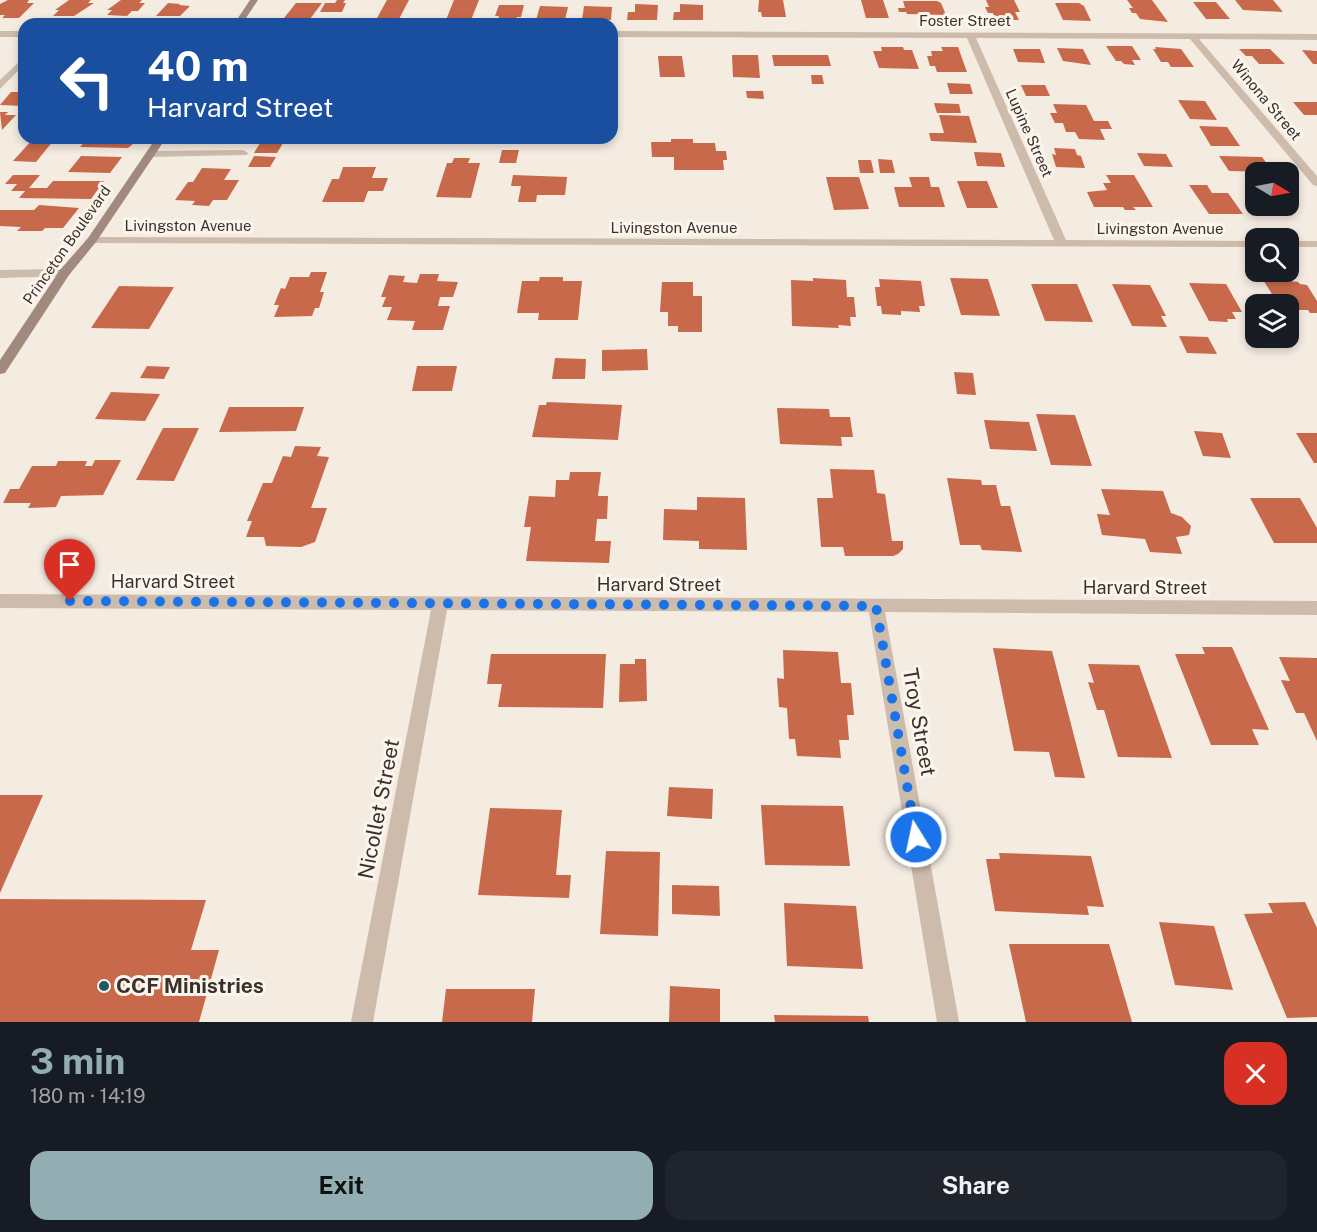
<!DOCTYPE html>
<meta charset="utf-8">
<style>
body{margin:0;font-family:"Public Sans",sans-serif;background:#20242c;color:#f1f3f6;height:100vh;display:flex;flex-direction:column;font-size:22px;white-space:nowrap}
*{box-sizing:border-box;margin:0}
p{font-size:20px;color:#9ea1a6}
.icon{flex:none;width:33px;height:33px;fill:none;stroke:currentColor;stroke-width:2;stroke-linecap:round;stroke-linejoin:round}
.map{position:relative;height:1022px;overflow:hidden}
.panel{display:flex;flex-direction:column;background:#171b24;flex:1}
.panel>*{flex:none}
.hud{position:absolute;left:18px;top:18px;width:600px;height:126px;border-radius:18px;box-shadow:0 3px 9px #0003;background:#1a4fa0;color:#fff;overflow:hidden}
.needle{width:39px;rotate:100deg}
.controls{position:absolute;left:1245px;top:162px;display:grid;gap:12px}
.controls a{display:grid;place-items:center;width:54px;height:54px;border-radius:12px;background:#171b24;box-shadow:0 3px 9px #0003;font-size:30px}
.pin{position:absolute;display:grid;place-items:center;width:51px;height:51px;color:#fff;margin:-62px -26px;border-radius:50% 50% 50% 0;rotate:-45deg;box-shadow:0 0 6px #0007}
.pin .icon{rotate:45deg}
.me{position:absolute;width:66px;margin:-33px;rotate:350deg;stroke-linejoin:round;filter:drop-shadow(0 0 4px #0008)}
.turn{display:flex;align-items:center;gap:21px;height:126px;padding:0 30px;font-size:27px}
.turn .icon{width:78px;height:78px;stroke-width:2.5}
.turn b{display:block;font-size:42px;line-height:51px}
.round{display:grid;place-items:center;flex:none;width:63px;height:63px;border-radius:18px;background:#20242c}
.summary{display:flex;align-items:center;justify-content:space-between;height:102px;padding:0 30px}
h1{font-size:36px;font-weight:700;line-height:45px;color:#92aeb2}
.button{display:flex;gap:12px;margin-top:auto;padding:12px 30px}
.button a{flex:1;height:69px;border-radius:18px;background:#92aeb2;color:#111;font-size:24px;font-weight:700;line-height:69px;text-align:center}
.button a+a{background:#20242c;color:#f1f3f6}
.map>svg:first-child{display:block}
.building{fill:#c8694b}
.lines{fill:none;stroke-linecap:round;stroke-linejoin:round}
.lane{fill:#cdbbac;fill-rule:evenodd}
.street{fill:#cdbbac;fill-rule:evenodd}
.secondary{fill:#a18a7d;fill-rule:evenodd}
.route{stroke:#1a73e8;stroke-width:10;stroke-dasharray:0 18}
.poi-dot{fill:#1f5a5e;stroke:#fbf5ee;stroke-width:2}
.labels{text-anchor:middle;stroke-width:6;stroke-linejoin:round;paint-order:stroke}
.far-street-label{font-size:15px;fill:#3b302b;stroke:#fbf5ee}
.street-label{font-size:18px;fill:#3b302b;stroke:#fbf5ee}
.near-street-label{font-size:21px;fill:#3b302b;stroke:#fbf5ee}
.near-poi-label{font-size:21px;font-weight:bold;fill:#3b302b;stroke:#fbf5ee;text-anchor:start}
</style>
<div class="map">
<svg width="1317" height="1022" viewBox="0 0 1317 1022">
<rect width="100%" height="100%" fill="#f4ebe1"/>
<g class="building">
<polygon points="8,0 29,0 27,3 34,3 19,18 2,18 5,15 0,15 0,4"/>
<polygon points="69,0 91,0 88,3 94,3 74,16 53,16 59,10 55,10"/>
<polygon points="121,0 142,0 139,3 145,3 138,11 132,11 127,16 107,15 112,10 107,10"/>
<polygon points="337,0 345,0 343,3 346,3 342,12 320,12 325,3 335,3"/>
<polygon points="387,0 409,0 399,19 377,18"/>
<polygon points="454,0 479,0 471,20 446,20"/>
<polygon points="759,0 783,0 786,17 762,17 761,12 758,12"/>
<polygon points="861,0 883,0 889,18 866,18"/>
<polygon points="986,0 1014,0 1020,12 1015,12 1019,20 995,20 993,13 988,13 985,7 989,7"/>
<polygon points="1127,0 1152,0 1168,22 1140,19 1136,13 1132,13 1129,8 1133,8"/>
<polygon points="1235,0 1273,0 1283,12 1243,10"/>
<polygon points="903,1 937,1 941,3 946,15 907,14 906,12 899,12 898,8 905,8"/>
<polygon points="1193,2 1216,2 1230,19 1206,19"/>
<polygon points="168,3 180,4 179,5 190,6 180,16 156,16"/>
<polygon points="296,3 322,3 310,19 284,18"/>
<polygon points="1055,3 1079,3 1084,6 1091,21 1063,20"/>
<polygon points="635,4 658,5 657,20 627,20 628,12 635,12"/>
<polygon points="680,4 703,5 703,20 673,20 674,12 680,12"/>
<polygon points="499,5 524,5 521,17 517,17 516,20 498,20 499,16 495,16"/>
<polygon points="540,6 568,7 565,20 536,20"/>
<polygon points="584,6 612,7 611,20 582,20"/>
<polygon points="1106,46 1132,46 1141,60 1132,60 1135,65 1124,64 1121,61 1116,61"/>
<polygon points="881,47 903,47 904,50 912,50 919,69 879,68 873,51 882,51"/>
<polygon points="941,47 958,47 967,72 937,72 935,66 930,66 927,56 932,56 931,51 943,51"/>
<polygon points="1155,47 1181,49 1194,67 1171,67 1168,62 1161,62 1153,49 1156,49"/>
<polygon points="1057,48 1083,49 1091,65 1063,61"/>
<polygon points="1013,49 1040,49 1045,63 1018,62"/>
<polygon points="1239,49 1270,49 1285,64 1259,64 1252,56 1246,56"/>
<polygon points="1302,50 1317,51 1317,64 1313,64"/>
<polygon points="732,55 758,55 760,78 733,77"/>
<polygon points="772,55 828,55 831,66 774,66"/>
<polygon points="658,56 682,56 685,77 660,77"/>
<polygon points="811,75 822,75 824,84 812,84"/>
<polygon points="947,83 970,84 973,94 950,94"/>
<polygon points="1021,85 1045,85 1050,96 1026,96"/>
<polygon points="746,91 763,91 764,99 747,98"/>
<polygon points="11,92 24,92 24,106 0,105"/>
<polygon points="1178,100 1205,101 1217,120 1190,119"/>
<polygon points="1293,102 1317,102 1317,115 1304,115"/>
<polygon points="934,103 959,104 961,113 937,113"/>
<polygon points="1053,104 1086,105 1094,121 1108,121 1112,129 1100,129 1105,140 1079,139 1075,132 1066,132 1063,123 1055,123 1050,113 1057,113"/>
<polygon points="0,112 8,112 5,115 16,115 2,130"/>
<polygon points="939,115 969,116 977,143 931,141 929,133 944,133"/>
<polygon points="1199,126 1227,127 1240,146 1211,146"/>
<polygon points="88,138 140,138 128,148 80,147"/>
<polygon points="33,139 54,140 36,162 13,161"/>
<polygon points="671,139 693,139 693,143 715,143 716,151 726,151 727,160 723,160 724,170 674,170 674,157 652,157 651,142 671,142"/>
<polygon points="260,143 283,143 277,153 254,153"/>
<polygon points="1054,148 1075,149 1077,155 1081,156 1085,168 1056,167 1052,154 1056,155"/>
<polygon points="502,150 519,150 516,163 499,163"/>
<polygon points="974,152 1001,153 1005,167 977,166"/>
<polygon points="1137,153 1166,154 1173,167 1144,166"/>
<polygon points="81,156 122,157 110,173 68,172"/>
<polygon points="254,156 276,157 270,167 248,167"/>
<polygon points="1219,156 1262,157 1273,172 1229,171"/>
<polygon points="454,158 470,158 468,163 480,163 471,198 436,197 447,163 452,163"/>
<polygon points="878,159 892,160 895,173 880,173"/>
<polygon points="858,160 871,160 874,173 860,173"/>
<polygon points="343,167 376,167 372,178 388,178 383,191 368,191 364,202 322,202 332,179 339,179"/>
<polygon points="202,168 231,169 224,180 239,180 227,200 213,200 209,206 192,205 195,201 175,200 188,182 193,182"/>
<polygon points="13,175 40,175 29,188 47,188 53,181 104,181 91,199 19,198 25,191 11,191 17,184 5,184"/>
<polygon points="513,175 567,177 565,195 537,195 536,202 518,202 521,186 511,186"/>
<polygon points="1106,175 1134,175 1153,207 1133,207 1136,210 1125,210 1123,207 1094,207 1087,192 1107,190 1103,183 1111,183"/>
<polygon points="826,177 859,177 869,209 834,210"/>
<polygon points="909,177 929,177 931,187 939,187 945,207 899,207 894,187 912,187"/>
<polygon points="957,181 987,181 998,208 967,208"/>
<polygon points="1189,185 1207,185 1212,193 1228,193 1243,214 1209,214"/>
<polygon points="39,205 79,208 63,228 45,228 42,231 17,231 21,227 0,226 0,210 34,210"/>
<polygon points="311,272 327,272 320,292 324,292 319,308 315,308 312,316 274,317 279,305 274,305 281,288 285,289 290,277 309,277"/>
<polygon points="420,274 439,274 437,281 458,282 453,297 440,297 438,306 450,306 443,330 412,330 415,321 387,320 392,307 382,307 386,297 381,297 389,275 405,276 403,282 417,283"/>
<polygon points="540,277 563,277 563,281 582,281 578,320 538,320 539,313 517,313 522,281 539,281"/>
<polygon points="813,278 846,280 847,297 854,297 856,317 850,317 851,326 838,325 839,328 792,326 791,280 813,281"/>
<polygon points="950,278 988,279 1000,316 961,315"/>
<polygon points="1262,278 1298,282 1300,284 1307,285 1317,301 1317,313 1310,313 1308,310 1288,310 1288,304 1278,304"/>
<polygon points="879,279 921,281 925,306 919,306 920,312 901,311 901,315 882,314 881,306 877,306 875,287 880,287"/>
<polygon points="662,282 693,282 693,296 702,296 702,332 678,332 678,326 668,326 668,312 660,312"/>
<polygon points="1189,283 1226,284 1242,312 1232,312 1236,319 1227,319 1228,322 1209,321"/>
<polygon points="1031,284 1077,284 1093,322 1045,321"/>
<polygon points="1112,284 1150,285 1166,316 1161,316 1167,327 1132,326"/>
<polygon points="119,286 174,287 149,329 91,328"/>
<polygon points="1179,336 1208,337 1217,354 1187,353"/>
<polygon points="647,349 648,370 602,371 602,350"/>
<polygon points="555,358 586,359 585,379 552,379"/>
<polygon points="147,366 170,367 164,379 140,378"/>
<polygon points="417,366 457,366 452,391 412,391"/>
<polygon points="954,372 973,373 976,395 957,394"/>
<polygon points="111,392 160,394 145,421 95,419"/>
<polygon points="547,402 622,405 618,440 532,437 539,405 546,405"/>
<polygon points="229,407 304,407 296,431 219,432"/>
<polygon points="777,408 829,409 830,417 850,417 853,437 841,437 842,446 780,444"/>
<polygon points="1036,414 1075,415 1092,466 1051,465"/>
<polygon points="984,420 1029,422 1037,451 990,449"/>
<polygon points="163,428 199,428 174,481 136,480"/>
<polygon points="1194,431 1222,433 1231,458 1203,456"/>
<polygon points="1296,433 1317,433 1317,463 1314,463"/>
<polygon points="295,446 321,447 317,456 329,457 311,508 327,508 315,542 301,547 266,546 264,537 246,537 252,521 247,521 263,483 272,483 283,456 291,457"/>
<polygon points="95,460 121,460 103,495 61,496 56,507 28,508 31,503 3,503 10,489 19,489 32,466 56,466 58,461 87,461 85,466 92,466"/>
<polygon points="830,469 874,470 877,493 885,494 892,541 903,541 903,549 898,554 893,556 845,556 843,547 821,547 817,498 833,498"/>
<polygon points="570,472 601,472 598,496 608,496 607,519 597,519 595,541 611,541 609,563 526,561 531,527 524,527 529,496 555,497 556,480 569,480"/>
<polygon points="947,478 981,480 982,485 996,485 1001,506 1010,506 1022,552 982,550 980,545 960,545"/>
<polygon points="1101,489 1163,491 1171,513 1182,517 1191,526 1189,535 1176,537 1182,554 1150,552 1145,539 1102,535 1097,514 1110,515"/>
<polygon points="697,497 745,498 747,550 699,549 699,541 663,540 664,509 697,510"/>
<polygon points="1250,498 1300,498 1317,528 1317,543 1274,543"/>
<polygon points="1202,647 1232,647 1269,730 1252,729 1259,745 1211,745 1175,654 1205,654"/>
<polygon points="993,648 1052,651 1085,778 1055,777 1049,752 1014,751"/>
<polygon points="783,650 838,652 841,683 851,683 854,715 847,715 849,740 839,740 841,758 797,756 795,739 789,739 787,708 779,707 777,678 784,679"/>
<polygon points="491,654 606,654 603,708 498,707 502,684 487,684"/>
<polygon points="1279,657 1317,658 1317,741 1304,713 1296,713 1281,680 1290,681"/>
<polygon points="635,659 646,659 647,701 619,702 620,664 635,664"/>
<polygon points="1088,664 1139,665 1172,758 1118,757 1104,710 1097,710 1088,682 1094,683"/>
<polygon points="669,787 713,789 712,819 667,816"/>
<polygon points="0,795 43,795 0,893"/>
<polygon points="761,805 843,806 850,866 765,865"/>
<polygon points="490,808 562,810 556,875 571,875 569,898 478,895"/>
<polygon points="606,851 660,852 658,936 600,934"/>
<polygon points="999,853 1091,856 1104,907 1087,906 1089,915 995,911 986,859 1000,859"/>
<polygon points="672,885 719,886 720,916 672,914"/>
<polygon points="0,899 206,900 191,950 219,950 199,1022 0,1022"/>
<polygon points="1305,902 1317,928 1317,1017 1287,1018 1244,914 1273,913 1268,903"/>
<polygon points="784,903 856,906 863,969 787,966"/>
<polygon points="1159,922 1214,926 1233,990 1175,985"/>
<polygon points="1009,944 1109,944 1132,1022 1026,1022"/>
<polygon points="670,986 720,989 720,1022 669,1022"/>
<polygon points="446,989 535,989 532,1022 442,1022"/>
<polygon points="774,1015 868,1016 869,1022 775,1022"/>
</g>
<g class="lines">
<polygon class="lane" points="243,150 248,153 247,155 150,157 145,154 150,151"/>
<g class="street">
<rect x="0" y="31" width="24" height="6"/>
<polygon points="612,31 1317,34 1317,40 1199,39 1317,176 1317,186 1313,185 1190,39 976,38 1066,240 1256,241 1256,247 92,243 86,240 92,237 1054,240 967,38 612,37"/>
<polygon points="24,57 24,65 0,89 0,80"/>
<rect x="1288" y="241" width="29" height="6"/>
<polygon points="64,269 70,273 68,276 0,278 0,270"/>
<polygon points="0,594 1317,601 1317,615 885,612 959,1022 937,1022 869,612 447,610 373,1022 351,1022 431,610 0,608"/>
</g>
<g class="secondary">
<polygon points="250,0 258,0 242,24 234,24"/>
<polygon points="156,138 166,138 96,242 69,275 5,373 0,374 0,360 60,270 88,238"/>
</g>
</g>
<g class="lines">
<polyline class="route" points="70,601 876,606 916,837"/>
</g>
<circle class="poi-dot" cx="104" cy="986" r="6"/>
<g class="labels">
<g class="far-street-label">
<text x="965" y="26">Foster Street</text>
<text transform="translate(1266 100) rotate(50)" y="5">Winona Street</text>
<text transform="translate(1029 133) rotate(66)" y="5">Lupine Street</text>
<text x="188" y="231">Livingston Avenue</text>
<text x="674" y="233">Livingston Avenue</text>
<text x="1160" y="234">Livingston Avenue</text>
<text transform="translate(67 245) rotate(-55)" y="5">Princeton Boulevard</text>
</g>
<g class="street-label">
<text x="173" y="588">Harvard Street</text>
<text x="659" y="591">Harvard Street</text>
<text x="1145" y="594">Harvard Street</text>
</g>
<g class="near-street-label">
<text transform="translate(919 722) rotate(80)" y="7">Troy Street</text>
<text transform="translate(379 809) rotate(-79)" y="7">Nicollet Street</text>
</g>
<g class="near-poi-label">
<text x="116" y="993">CCF Ministries</text>
</g>
</g>
</svg>
<div class="controls">
<a><svg class="needle" viewBox="-14 -14 28 28"><path d="M0-13l5 13h-10z" fill="#e53935"/><path d="M0 13l5-13h-10z" fill="#9ea1a6"/></svg></a>
<a><svg class="icon" aria-label="search" viewBox="0 0 24 24"><circle cx="10" cy="10" r="6"/><path d="M15 15l6 6"/></svg></a>
<a><svg class="icon" aria-label="layers" viewBox="0 0 24 24"><path d="M12 4l9 5-9 5-9-5zM3 14l9 5 9-5"/></svg></a>
</div>
<div class="pin" style="left:70px;top:601px;background:#d93025"><svg class="icon" aria-label="arrive" viewBox="0 0 24 24"><path d="M6 21V4h12l-3 4 3 4H6"/></svg></div>
<svg class="me" style="left:916px;top:837px" viewBox="-20 -20 40 40"><circle r="17" fill="#1a73e8" stroke="#fff" stroke-width="3"/><path d="M0-11L8 9 0 5-8 9z" fill="#fff"/></svg>
<div class="hud">
<div class="turn"><svg class="icon" aria-label="left" viewBox="0 0 24 24"><path d="M17 20v-9H6M10 6l-5 5 5 5"/></svg><div><b>40 m</b>Harvard Street</div></div>
</div>
</div>
<section class="panel">
<div class="summary"><div><h1>3 min</h1><p>180 m · 14:19</p></div><a class="round" style="background:#d93025;color:#fff"><svg class="icon" aria-label="close" viewBox="0 0 24 24"><path d="M6 6l12 12M18 6L6 18"/></svg></a></div>
<div class="button"><a>Exit</a><a>Share</a></div>
</section>
